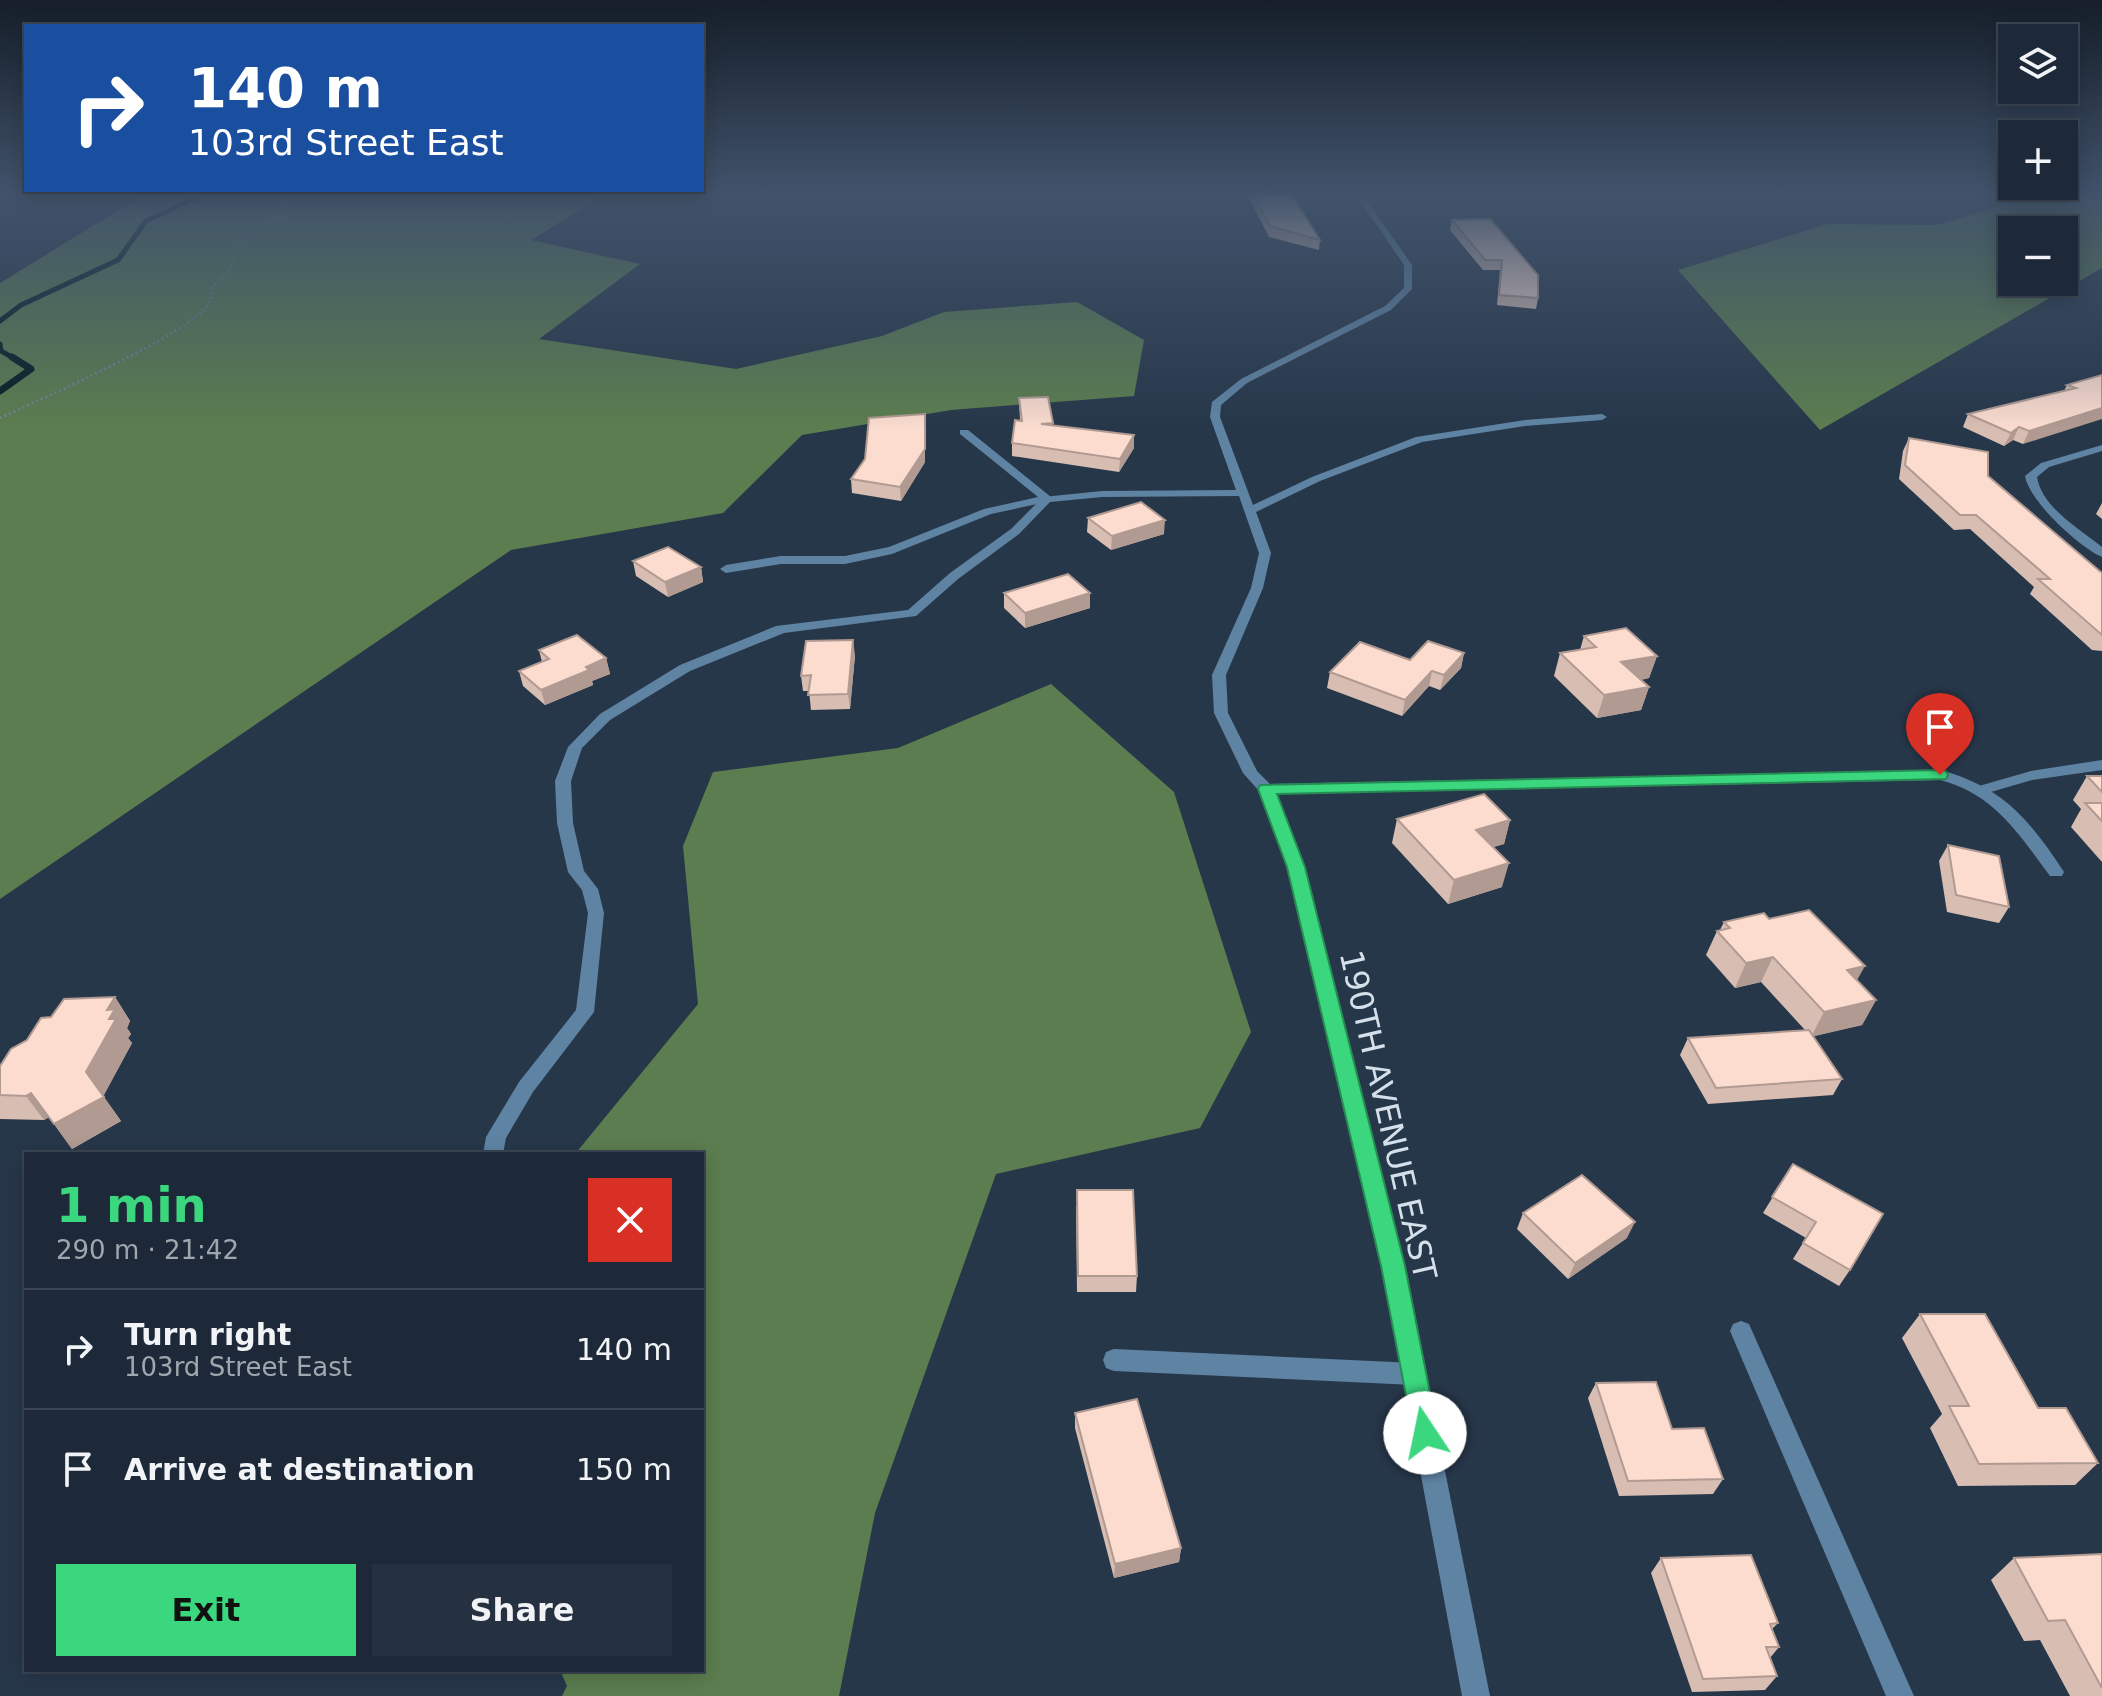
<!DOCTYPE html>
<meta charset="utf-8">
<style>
body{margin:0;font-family:"DejaVu Sans",sans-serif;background:#253140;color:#f1f3f6;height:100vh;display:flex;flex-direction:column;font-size:30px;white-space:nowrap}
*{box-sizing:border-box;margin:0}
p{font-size:26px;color:#a0a6ae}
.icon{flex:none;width:44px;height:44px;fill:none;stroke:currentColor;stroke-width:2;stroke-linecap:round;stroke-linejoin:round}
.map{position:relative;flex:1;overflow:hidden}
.drawer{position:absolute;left:24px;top:1152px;width:680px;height:520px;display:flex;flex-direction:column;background:#1d2938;border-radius:0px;box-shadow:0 4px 20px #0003,0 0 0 2px #3b4553}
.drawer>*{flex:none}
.banner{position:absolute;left:24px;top:24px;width:680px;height:168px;border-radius:0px;box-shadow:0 4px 20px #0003,0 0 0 2px #3b4553;background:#1a4fa0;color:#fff;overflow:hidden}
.controls{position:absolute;left:1998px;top:24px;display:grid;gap:16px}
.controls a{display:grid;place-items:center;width:80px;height:80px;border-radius:0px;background:#1d2938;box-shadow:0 4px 20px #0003,0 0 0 2px #3b4553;font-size:40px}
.pin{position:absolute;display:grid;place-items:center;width:68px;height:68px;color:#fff;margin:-82px -34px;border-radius:50% 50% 50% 0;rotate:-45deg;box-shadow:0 0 8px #0007}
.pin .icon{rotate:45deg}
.me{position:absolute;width:88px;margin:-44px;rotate:349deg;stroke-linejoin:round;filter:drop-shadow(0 0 6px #0008)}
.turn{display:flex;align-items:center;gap:28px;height:168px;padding:0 32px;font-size:36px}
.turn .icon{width:104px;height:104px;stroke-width:2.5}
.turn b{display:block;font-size:56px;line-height:68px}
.round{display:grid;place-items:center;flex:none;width:84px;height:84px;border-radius:0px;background:#253140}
.summary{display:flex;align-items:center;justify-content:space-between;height:136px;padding:0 32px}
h1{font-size:48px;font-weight:700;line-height:60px;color:#3bd77f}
.cta{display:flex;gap:16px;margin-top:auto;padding:16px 32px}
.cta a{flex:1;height:92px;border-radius:0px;background:#3bd77f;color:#111;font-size:32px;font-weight:700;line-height:92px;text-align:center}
.cta a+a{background:#253140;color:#f1f3f6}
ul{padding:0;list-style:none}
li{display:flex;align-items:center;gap:24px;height:120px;padding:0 32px;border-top:2px solid #3b4553}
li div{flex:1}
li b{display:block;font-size:30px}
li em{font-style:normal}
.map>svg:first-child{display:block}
.forest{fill:#5b7d4f;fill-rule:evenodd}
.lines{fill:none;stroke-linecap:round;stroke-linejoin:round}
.stream-far1{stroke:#051d23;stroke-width:5}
.stream{stroke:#051d23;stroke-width:7}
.path{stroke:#738190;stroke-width:3;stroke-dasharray:2 3;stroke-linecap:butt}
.service{fill:#5f84a3;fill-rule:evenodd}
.minor{fill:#5f84a3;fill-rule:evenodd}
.wall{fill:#d8bdb2}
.shaded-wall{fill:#b09a91}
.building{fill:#fbdccf;stroke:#b09a91;stroke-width:2}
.route{fill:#3bd77f;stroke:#268c53;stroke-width:2}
.labels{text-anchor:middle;stroke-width:8;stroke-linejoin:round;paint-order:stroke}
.near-street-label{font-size:32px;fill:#d6e0eb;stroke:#27374a}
</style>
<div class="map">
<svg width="2102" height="1696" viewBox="0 0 2102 1696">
<rect width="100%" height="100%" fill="#27374a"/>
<g class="forest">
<polygon points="148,192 609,192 531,240 640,264 539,339 736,369 882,336 944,312 1077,302 1144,340 1134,396 951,410 802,435 723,513 511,550 0,899 0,283"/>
<path d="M2049 192H2102V268L1820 430 1678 270 1828 224 1936 225ZM2012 230H2064V282H2012Z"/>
<polygon points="1051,684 1174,792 1251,1032 1200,1128 996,1174 875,1513 839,1696 562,1696 567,1686 560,1670 702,1670 702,1154 575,1154 698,1004 683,846 713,772 898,748"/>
</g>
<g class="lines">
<g class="stream-far1">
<polyline points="0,321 21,305 118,260 146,221 209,192"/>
<polyline points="0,344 1,351 15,359"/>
</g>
<polyline class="stream" points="0,391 31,369 12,357"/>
<path class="path" d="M0 418C39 400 190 334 209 304 212 300 211 292 212 286L226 275 241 245 283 216 292 192"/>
<g class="service">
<polygon points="960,430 968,430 1051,497 1051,501 991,514 892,554 845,564 781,564 726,573 720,569 726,565 781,556 845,556 889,547 984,509 1038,497 960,434"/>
<polygon points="2102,760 2102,770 2032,780 1984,794 1976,789 1979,786 2031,771"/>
<polygon points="1114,1349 1414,1363 1422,1366 1425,1374 1422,1382 1414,1385 1114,1371 1106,1368 1103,1360 1106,1352"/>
</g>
<g class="minor">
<path d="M1354 192H1361L1412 265V289L1391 310 1247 383 1221 405 1220 417 1253 505 1312 477 1416 437 1525 420 1602 414 1607 417 1602 420 1525 426 1422 442 1320 481 1256 512 1271 553 1263 588 1226 675 1228 713 1257 771 1270 784 1940 770C2003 787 2029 819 2064 872L2062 876H2050C2019 834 1993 793 1940 780L1275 794 1304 867 1404 1266 1490 1696H1462L1382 1266 1288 867 1259 791 1243 773 1214 713 1212 675 1251 588 1259 553 1239 496 1102 497 1050 502 1019 534 958 579 916 616 784 633 690 671 610 720 582 748 571 781 573 823 584 871 598 889 604 913 594 1012 533 1092 506 1138 503 1154H483L486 1137 519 1082 576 1010 588 913 582 890 568 872 557 823 555 781 568 747 600 714 680 665 776 626 908 610 950 573 1011 529 1043 497 1102 491 1236 490 1210 417 1212 402 1241 379 1385 306 1404 288V265Z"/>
<path d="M2102 445V451L2049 467 2037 477C2042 508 2080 529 2102 547V557C2079 547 2029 501 2025 476L2041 463Z"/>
<polygon points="1741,1321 1749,1324 1914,1696 1886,1696 1730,1331 1733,1324"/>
</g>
</g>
<g class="wall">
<polygon points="1246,192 1290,192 1320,240 1319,250 1269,237"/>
<polygon points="1490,219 1538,298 1536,309 1497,305 1500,270 1483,270 1450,230 1452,220"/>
<polygon points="2102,375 2023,444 2013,440 2004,446 1963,427 1968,414 2064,391 2067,385"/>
<polygon points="1048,397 1053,425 1134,448 1119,472 1012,456 1012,443 1020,421 1019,398"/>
<polygon points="925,414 925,462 901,501 852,493 851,479"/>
<polygon points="1909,438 1988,476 2102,573 2102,651 2092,650 2030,594 2034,587 1970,529 1954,530 1899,479 1903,451"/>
<polygon points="2102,503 2102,519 2096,514"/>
<polygon points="1088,518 1164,534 1111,550 1087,532"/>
<polygon points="633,561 701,567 703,582 668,597 636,576"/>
<polygon points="1004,593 1090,593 1090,608 1025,628 1004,608"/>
<polygon points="1584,636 1657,656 1649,678 1641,680 1649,687 1641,710 1597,718 1554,676 1560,653 1580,650"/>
<polygon points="539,650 606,658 610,674 592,681 593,685 545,705 523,686 519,671 542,662"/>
<polygon points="1464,653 1461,668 1440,690 1429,686 1402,716 1327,688 1330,672 1410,660"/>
<polygon points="855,655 850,709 811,710 809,691 803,691 801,676"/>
<polygon points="2087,776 2102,776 2102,862 2071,827 2081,809 2073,800"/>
<polygon points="1397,819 1510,820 1504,844 1493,847 1502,887 1448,904 1392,843"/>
<polygon points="1948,845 2009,907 1999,923 1947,912 1939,861"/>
<polygon points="1769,919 1857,980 1876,1000 1862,1025 1813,1036 1842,1079 1833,1095 1708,1104 1680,1055 1688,1038 1805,1030 1761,982 1735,988 1706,955 1717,931 1720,930 1724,922"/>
<polygon points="115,997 130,1021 127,1028 131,1034 128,1038 132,1043 103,1096 121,1121 72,1149 49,1117 44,1120 0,1119 0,1066 51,1017"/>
<polygon points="1793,1164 1850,1270 1839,1286 1793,1259 1806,1238 1763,1213"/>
<polygon points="1076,1206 1137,1276 1136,1292 1077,1292"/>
<polygon points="1523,1213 1627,1238 1568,1279 1517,1229"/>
<polygon points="1920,1314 2038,1408 2098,1463 2075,1485 1958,1486 1930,1428 1942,1414 1902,1338"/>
<polygon points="1596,1383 1723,1479 1713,1494 1619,1496 1588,1398"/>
<polygon points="1075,1413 1181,1548 1179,1562 1114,1578 1075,1428"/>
<polygon points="2102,1554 2102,1696 2070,1696 2040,1640 2024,1641 1991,1580 2014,1558"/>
<polygon points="1661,1558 1778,1623 1772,1629 1779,1647 1770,1658 1777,1676 1765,1690 1692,1692 1651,1573"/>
</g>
<g class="shaded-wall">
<polygon points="2102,408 2102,419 2023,444 2029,431"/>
<polygon points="925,414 925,462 901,501 900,487"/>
<polygon points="2019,427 2013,440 2004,446 2011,433"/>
<polygon points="1134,435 1134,448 1119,472 1120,459"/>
<polygon points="1165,520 1164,534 1111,550 1112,536"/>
<polygon points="701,567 703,582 668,597 665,582"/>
<polygon points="1090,593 1090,608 1025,628 1025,613"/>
<polygon points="853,640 855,655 850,709 848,694"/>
<polygon points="1464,653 1461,668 1440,690 1444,675"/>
<polygon points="1657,656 1649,678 1614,685 1621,662"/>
<polygon points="606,658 610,674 592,681 593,685 545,705 541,690 586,667"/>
<polygon points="1432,671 1429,686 1402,716 1405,700"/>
<polygon points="1649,687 1641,710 1597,718 1604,695"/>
<polygon points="1510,820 1504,844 1470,854 1476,830"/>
<polygon points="1509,863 1502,887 1448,904 1454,880"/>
<polygon points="1773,957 1761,982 1735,988 1746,963"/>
<polygon points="1865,966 1851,991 1847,970"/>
<polygon points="115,997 130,1021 127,1028 131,1034 128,1038 132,1043 103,1097 86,1072 109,1019 107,1010"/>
<polygon points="1876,1000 1862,1025 1811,1037 1824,1012"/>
<polygon points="31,1093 50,1117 44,1120 26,1096"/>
<polygon points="104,1097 121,1121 72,1149 54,1124"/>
<polygon points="1635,1222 1627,1238 1568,1279 1575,1263"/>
<polygon points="1181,1548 1179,1562 1114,1578 1115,1564"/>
</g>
<g class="building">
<polygon points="1252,192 1290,192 1320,240 1270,226"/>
<polygon points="1490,219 1538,275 1538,298 1499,295 1502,260 1485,260 1452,220"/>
<polygon points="2102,375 2102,408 2029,431 2019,427 2011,433 1968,414 2076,388 2067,385"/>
<polygon points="1048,397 1053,423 1041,424 1134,435 1120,459 1012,443 1015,420 1022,421 1019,398"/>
<polygon points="925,414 925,449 900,487 851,479 865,459 869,418"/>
<polygon points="1909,438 1988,452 1988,476 2102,573 2102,635 2038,579 2050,579 1976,515 1960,515 1905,465"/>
<polygon points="1141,502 1165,520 1112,536 1088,518"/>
<polygon points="668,547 701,567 665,582 633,561"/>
<polygon points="1068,574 1090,593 1025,613 1004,593"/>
<polygon points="1626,628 1657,656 1621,662 1649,687 1604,695 1560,653 1596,647 1584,636"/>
<polygon points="577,635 606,658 586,667 589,670 541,690 519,671 549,659 539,650"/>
<polygon points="853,640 848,694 808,695 811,675 801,676 806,641"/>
<polygon points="1428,641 1464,653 1444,675 1432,671 1405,700 1330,672 1360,642 1410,660"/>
<polygon points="2087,776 2102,776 2102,792"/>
<polygon points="1484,794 1510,820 1476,830 1509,863 1454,880 1397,819"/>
<polygon points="2085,803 2102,803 2102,821"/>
<polygon points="1948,845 1999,856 2009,907 1956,895"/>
<polygon points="1809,910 1865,966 1847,970 1876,1000 1824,1012 1773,957 1746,963 1717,931 1730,928 1724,922 1764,913 1769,919"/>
<polygon points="115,997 107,1010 115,1009 109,1019 116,1019 86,1072 104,1097 54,1124 31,1093 26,1096 0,1095 0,1066 11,1049 27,1040 41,1018 51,1017 64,999"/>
<polygon points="1809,1030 1842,1079 1716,1088 1688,1038"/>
<polygon points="1793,1164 1883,1214 1850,1270 1803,1243 1816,1222 1772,1197"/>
<polygon points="1582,1175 1635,1222 1575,1263 1523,1213"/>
<polygon points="1077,1190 1133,1190 1137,1276 1078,1276"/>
<polygon points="1920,1314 1985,1314 2038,1408 2066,1408 2098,1463 1979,1464 1949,1406 1969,1406"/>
<polygon points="1656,1382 1672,1429 1704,1428 1723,1479 1628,1481 1596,1383"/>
<polygon points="1137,1399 1181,1548 1115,1564 1075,1413"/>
<polygon points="2102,1554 2102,1688 2065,1620 2048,1621 2014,1558"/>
<polygon points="1751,1555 1778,1623 1770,1624 1779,1647 1766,1647 1777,1676 1703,1679 1661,1558"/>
</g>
<linearGradient id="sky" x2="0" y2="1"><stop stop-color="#151e29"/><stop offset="0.45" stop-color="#41536b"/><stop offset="1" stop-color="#41536b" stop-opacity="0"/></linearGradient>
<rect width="2102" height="429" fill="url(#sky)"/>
<polygon class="route" points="1940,770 1946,771 1948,775 1946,779 1277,794 1305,867 1405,1266 1438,1433 1435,1442 1425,1446 1415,1442 1381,1266 1287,867 1258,789 1260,785"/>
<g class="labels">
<g class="near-street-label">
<text transform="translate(1388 1115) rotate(77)" y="11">190TH AVENUE EAST</text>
</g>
</g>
</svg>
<div class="controls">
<a><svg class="icon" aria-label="layers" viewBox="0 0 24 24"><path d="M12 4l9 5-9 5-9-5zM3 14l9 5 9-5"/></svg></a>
<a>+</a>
<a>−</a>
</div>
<div class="pin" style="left:1940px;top:775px;background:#d93025"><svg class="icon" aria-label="arrive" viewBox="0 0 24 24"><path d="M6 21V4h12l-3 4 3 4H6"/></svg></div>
<svg class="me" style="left:1425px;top:1433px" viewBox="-20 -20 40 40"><circle r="19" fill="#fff"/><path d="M0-13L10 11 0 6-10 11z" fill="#3bd77f"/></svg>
<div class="banner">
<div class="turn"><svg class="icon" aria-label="right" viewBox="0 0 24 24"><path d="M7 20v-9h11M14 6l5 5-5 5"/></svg><div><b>140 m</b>103rd Street East</div></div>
</div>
<section class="drawer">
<div class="summary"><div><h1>1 min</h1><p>290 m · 21:42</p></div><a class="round" style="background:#d93025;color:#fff"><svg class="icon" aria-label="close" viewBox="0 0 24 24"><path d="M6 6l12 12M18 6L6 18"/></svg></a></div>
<ul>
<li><svg class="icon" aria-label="right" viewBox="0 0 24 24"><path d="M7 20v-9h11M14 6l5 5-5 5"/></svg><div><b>Turn right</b><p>103rd Street East</p></div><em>140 m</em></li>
<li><svg class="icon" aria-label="arrive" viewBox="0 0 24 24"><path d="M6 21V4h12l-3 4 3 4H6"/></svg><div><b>Arrive at destination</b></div><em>150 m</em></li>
</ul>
<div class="cta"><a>Exit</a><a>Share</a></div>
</section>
</div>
